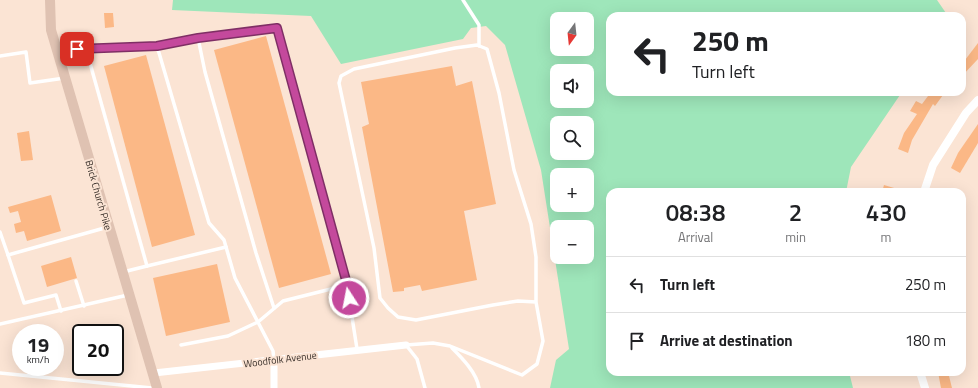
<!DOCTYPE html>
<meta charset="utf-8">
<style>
body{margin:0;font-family:"Titillium Web",sans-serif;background:#f2f2f2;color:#202124;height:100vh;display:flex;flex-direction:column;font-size:15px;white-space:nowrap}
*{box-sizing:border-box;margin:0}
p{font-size:13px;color:#757577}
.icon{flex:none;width:22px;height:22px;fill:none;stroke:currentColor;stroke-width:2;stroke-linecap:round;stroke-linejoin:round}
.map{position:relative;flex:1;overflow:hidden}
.details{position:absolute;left:606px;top:188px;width:360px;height:188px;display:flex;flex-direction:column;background:#fff;border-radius:12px;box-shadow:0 4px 16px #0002}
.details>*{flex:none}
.guide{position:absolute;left:606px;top:12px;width:360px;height:84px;border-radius:12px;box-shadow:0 4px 16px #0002;background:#fff;color:#202124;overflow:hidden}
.needle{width:26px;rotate:195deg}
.fabs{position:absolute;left:550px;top:12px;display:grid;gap:8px}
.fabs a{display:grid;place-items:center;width:44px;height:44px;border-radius:8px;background:#fff;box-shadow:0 4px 16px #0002;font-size:20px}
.speed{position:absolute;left:12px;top:324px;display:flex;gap:8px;font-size:20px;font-weight:700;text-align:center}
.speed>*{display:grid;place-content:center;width:52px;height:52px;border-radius:50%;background:#fff;box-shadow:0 4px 16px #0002;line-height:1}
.speed small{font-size:10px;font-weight:400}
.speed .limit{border:2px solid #111;border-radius:6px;background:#fff;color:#111}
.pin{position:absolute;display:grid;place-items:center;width:34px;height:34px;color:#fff;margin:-17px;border-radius:8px;box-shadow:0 2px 6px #0006}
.me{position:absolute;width:44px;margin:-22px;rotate:349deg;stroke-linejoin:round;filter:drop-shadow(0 0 3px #0008)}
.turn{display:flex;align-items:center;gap:14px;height:84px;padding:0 20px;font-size:18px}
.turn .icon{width:52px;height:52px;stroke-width:2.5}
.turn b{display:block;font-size:28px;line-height:34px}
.eta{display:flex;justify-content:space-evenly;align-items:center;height:68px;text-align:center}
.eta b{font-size:24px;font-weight:600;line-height:28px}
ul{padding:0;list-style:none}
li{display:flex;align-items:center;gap:12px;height:56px;padding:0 20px;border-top:1px solid #e0e0e0}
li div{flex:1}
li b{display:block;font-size:15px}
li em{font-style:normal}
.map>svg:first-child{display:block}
.green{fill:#9ee6ba;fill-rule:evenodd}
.building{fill:#fbb886}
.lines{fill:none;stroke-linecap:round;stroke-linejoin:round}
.service{stroke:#fff;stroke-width:3.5}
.minor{stroke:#fff;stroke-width:7}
.tertiary{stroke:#fff;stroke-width:8}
.secondary{stroke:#dfc2b2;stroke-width:10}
.route-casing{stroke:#7f2f65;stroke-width:10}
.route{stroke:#c4499c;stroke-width:7}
.labels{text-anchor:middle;stroke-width:4;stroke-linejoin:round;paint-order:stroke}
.street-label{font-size:10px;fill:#382f29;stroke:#fbe4d4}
</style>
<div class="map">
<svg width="978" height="388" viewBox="0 0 978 388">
<rect width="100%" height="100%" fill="#fbe4d4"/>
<path class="green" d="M173 0H937L948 16H610V92H902L851 167 846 192H610V372H849L853 388H550L556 360 569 349 541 170 505 45 486 26 471 28 463 39 341 64 311 16 172 10ZM557 19H587V49H557ZM557 71H587V101H557ZM557 123H587V153H557ZM557 175H587V205H557ZM557 227H587V257H557Z"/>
<g class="building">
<polygon points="104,13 113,13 114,27 105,28"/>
<polygon points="266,36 331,274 279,288 214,50"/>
<polygon points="978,43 978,59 962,76 962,64"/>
<polygon points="146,55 195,235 152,247 104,66"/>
<polygon points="452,66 456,86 472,81 496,204 464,211 477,280 422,291 420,285 404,288 404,291 393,292 362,127 369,124 361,82"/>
<polygon points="931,92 940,92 943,95 935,106 933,104 912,140 908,153 898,149 904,133 917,114 910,111 916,101 922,104"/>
<polygon points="978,124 978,143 960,173 951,168 958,153"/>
<polygon points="29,131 33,160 21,161 17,133"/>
<polygon points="884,185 901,190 901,192 882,192"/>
<polygon points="51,195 61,231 27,241 24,231 16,233 14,224 21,222 18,211 10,213 8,207"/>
<polygon points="71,257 77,278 47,287 41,266"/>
<polygon points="217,264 230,322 166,336 153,278"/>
<polygon points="938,372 948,372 952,388 941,388"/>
</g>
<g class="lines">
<g class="service">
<polyline points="463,0 479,25 479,46"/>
<polyline points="198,38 277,29 347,285"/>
<polyline points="157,46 198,38 205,72 256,253 274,308"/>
<polyline points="59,49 157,46 209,223 224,240 235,278 273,351 274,360"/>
<polyline points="86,49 147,266 123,272"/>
<polyline points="0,56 26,52 30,83 65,78"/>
<polyline points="0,232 8,255 108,227"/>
<polyline points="8,255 24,303 56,295 61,311"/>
<polyline points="147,266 226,247"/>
<polyline points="76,281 84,306"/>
<polyline points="0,324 128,295"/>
<polyline points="181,345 228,336 258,322 283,301 347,285 357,349"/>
<polyline points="406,345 433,343 450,346 522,375 537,364 543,341 536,302 536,257 531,224 514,170 499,93 487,49 477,45 455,48 354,69 341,76 339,83 374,248 380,298 388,308 398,317 416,320 493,305 518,301 536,302"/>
<polyline points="406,345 417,359 425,388"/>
<path d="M452 348C462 358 477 373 479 388"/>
<polyline points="0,373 152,388"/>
</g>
<g class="minor">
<polyline points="154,373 406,345"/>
<polyline points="274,388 274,360"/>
</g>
<g class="tertiary">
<polyline points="924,192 933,165 966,113 978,100"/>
<polyline points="920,372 925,388"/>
</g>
<polyline class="secondary" points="50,0 51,30 157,388"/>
</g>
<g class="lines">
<defs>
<polyline id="route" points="77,49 157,46 198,38 277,28 347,284 349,298"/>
</defs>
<use href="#route" class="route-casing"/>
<use href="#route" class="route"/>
</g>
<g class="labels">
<g class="street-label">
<text transform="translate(99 195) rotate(74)" y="4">Brick Church Pike</text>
<text transform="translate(280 359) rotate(-7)" y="4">Woodfolk Avenue</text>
</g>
</g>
</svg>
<div class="fabs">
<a><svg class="needle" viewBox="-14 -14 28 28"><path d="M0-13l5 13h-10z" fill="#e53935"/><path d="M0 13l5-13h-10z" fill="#757577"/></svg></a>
<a><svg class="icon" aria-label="sound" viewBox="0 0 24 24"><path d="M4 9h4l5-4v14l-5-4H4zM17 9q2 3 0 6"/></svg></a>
<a><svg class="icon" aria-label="search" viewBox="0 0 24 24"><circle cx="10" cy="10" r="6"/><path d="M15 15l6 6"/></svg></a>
<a>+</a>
<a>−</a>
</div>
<div class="speed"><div>19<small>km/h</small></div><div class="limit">20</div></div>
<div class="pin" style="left:77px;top:49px;background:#d93025"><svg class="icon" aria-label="arrive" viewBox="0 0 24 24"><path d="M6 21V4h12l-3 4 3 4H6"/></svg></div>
<svg class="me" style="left:349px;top:298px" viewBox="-20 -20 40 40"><circle r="17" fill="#c4499c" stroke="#fff" stroke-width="3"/><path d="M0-11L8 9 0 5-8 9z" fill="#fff"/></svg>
<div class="guide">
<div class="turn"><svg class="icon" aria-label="left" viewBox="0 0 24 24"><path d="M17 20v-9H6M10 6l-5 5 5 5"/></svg><div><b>250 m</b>Turn left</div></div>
</div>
<section class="details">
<div class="eta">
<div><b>08:38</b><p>Arrival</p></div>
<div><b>2</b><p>min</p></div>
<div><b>430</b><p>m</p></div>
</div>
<ul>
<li><svg class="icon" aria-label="left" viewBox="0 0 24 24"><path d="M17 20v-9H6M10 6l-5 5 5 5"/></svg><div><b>Turn left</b></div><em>250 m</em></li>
<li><svg class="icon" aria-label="arrive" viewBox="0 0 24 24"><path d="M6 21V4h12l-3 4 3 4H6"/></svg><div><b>Arrive at destination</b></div><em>180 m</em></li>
</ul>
</section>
</div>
